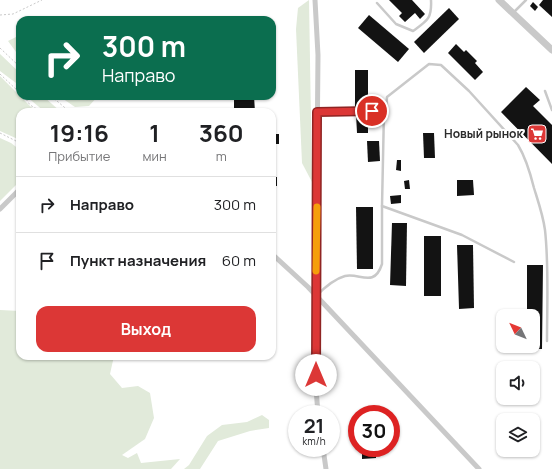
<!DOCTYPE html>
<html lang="ru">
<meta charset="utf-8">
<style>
body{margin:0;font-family:Manrope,sans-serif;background:#f2f2f2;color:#202124;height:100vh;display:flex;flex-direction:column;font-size:15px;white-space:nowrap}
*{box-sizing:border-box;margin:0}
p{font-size:13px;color:#757577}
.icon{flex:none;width:22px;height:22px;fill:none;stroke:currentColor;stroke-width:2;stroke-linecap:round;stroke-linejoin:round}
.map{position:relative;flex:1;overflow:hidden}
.sheet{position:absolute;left:16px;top:108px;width:260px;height:252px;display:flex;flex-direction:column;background:#fff;border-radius:12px;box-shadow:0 1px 3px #0004}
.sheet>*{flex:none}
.banner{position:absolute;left:16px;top:16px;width:260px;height:84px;border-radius:12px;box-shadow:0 1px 3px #0004;background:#0b6e4f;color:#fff;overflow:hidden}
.needle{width:26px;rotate:313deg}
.buttons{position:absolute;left:496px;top:309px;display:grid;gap:8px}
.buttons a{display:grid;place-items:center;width:44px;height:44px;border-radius:8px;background:#fff;box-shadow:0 1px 3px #0004;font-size:20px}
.speed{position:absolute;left:288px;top:405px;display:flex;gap:8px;font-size:20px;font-weight:700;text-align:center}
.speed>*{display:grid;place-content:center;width:52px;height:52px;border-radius:50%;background:#fff;box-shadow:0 1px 3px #0004;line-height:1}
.speed small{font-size:10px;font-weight:400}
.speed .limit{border:6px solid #d22;background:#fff;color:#111}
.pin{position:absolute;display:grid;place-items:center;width:34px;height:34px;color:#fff;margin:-17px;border:2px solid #fff;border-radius:50%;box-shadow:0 1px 4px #0007}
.me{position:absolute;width:44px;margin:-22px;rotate:0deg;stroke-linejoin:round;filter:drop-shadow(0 0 3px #0008)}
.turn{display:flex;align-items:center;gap:14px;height:84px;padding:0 20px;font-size:18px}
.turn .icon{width:52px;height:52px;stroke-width:2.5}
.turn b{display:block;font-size:28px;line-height:34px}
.eta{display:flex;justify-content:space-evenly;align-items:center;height:68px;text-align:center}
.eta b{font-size:24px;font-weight:700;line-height:28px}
.action{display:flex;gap:8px;margin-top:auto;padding:8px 20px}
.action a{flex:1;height:46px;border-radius:12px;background:#dc3736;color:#fff;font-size:16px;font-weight:700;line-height:46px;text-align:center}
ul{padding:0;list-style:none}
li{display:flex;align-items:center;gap:12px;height:56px;padding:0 20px;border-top:1px solid #e0e0e0}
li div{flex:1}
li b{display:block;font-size:15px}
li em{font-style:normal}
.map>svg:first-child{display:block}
.green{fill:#e1eada}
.building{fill:#131313}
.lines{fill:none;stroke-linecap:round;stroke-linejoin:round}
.path{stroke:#c9c9c9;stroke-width:1;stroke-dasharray:2 2;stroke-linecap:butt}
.service{stroke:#c9c9c9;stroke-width:2.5}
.minor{stroke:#c9c9c9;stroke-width:5}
.tertiary{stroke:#c9c9c9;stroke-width:7}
.route-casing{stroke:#8f2423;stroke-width:10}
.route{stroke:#dc3736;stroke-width:7}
.slow{stroke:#f59e0b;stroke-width:7}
.labels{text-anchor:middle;stroke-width:4;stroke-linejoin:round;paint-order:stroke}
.poi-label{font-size:12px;font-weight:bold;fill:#2c2c2c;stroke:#fff;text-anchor:end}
</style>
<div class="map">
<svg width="552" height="469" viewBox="0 0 552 469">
<rect width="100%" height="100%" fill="#fff"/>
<g class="green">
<polygon points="309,0 312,182 302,163 296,29 298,8"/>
<polygon points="18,36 20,37 20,55 19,56 8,41"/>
<polygon points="0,54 20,73 20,86 0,71"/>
<polygon points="0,76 31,107 39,112 20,112 20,140 0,131"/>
<polygon points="26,96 43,96 61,112 45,112"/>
<polygon points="59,96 96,96 97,97 89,106 75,107"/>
<polygon points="0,138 11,143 20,150 20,181 0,201"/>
<polygon points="0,310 20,311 20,356 114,356 110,374 122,388 138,386 150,393 154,418 145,439 122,455 128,458 137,453 141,463 180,459 171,469 0,469"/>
<polygon points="262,415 269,420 269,428 250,431 218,441 200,469 184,469 189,465 207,436 222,425 247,422"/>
</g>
<g class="building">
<polygon points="389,0 412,0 425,14 420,19 415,13 405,22 399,16 402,13"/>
<polygon points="543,0 552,0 552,17 539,5"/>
<polygon points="533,2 538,7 535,11 530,6"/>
<polygon points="449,8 459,19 424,53 414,42"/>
<polygon points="369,15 409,49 398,62 358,28"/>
<polygon points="456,44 464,52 466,50 477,61 475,63 483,72 475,80 448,53"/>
<rect x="355" y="70" width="13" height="38"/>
<polygon points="526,87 540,100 533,106 552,125 552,164 501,112"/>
<polygon points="234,96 254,96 255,112 234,112"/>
<polygon points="356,114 362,114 362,118 368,118 368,133 357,133"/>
<polygon points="423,133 434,133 435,158 424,158"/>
<rect x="272" y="134" width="7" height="10"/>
<polygon points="367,141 379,141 380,161 368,162"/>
<polygon points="397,160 401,160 401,171 396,170"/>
<rect x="272" y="177" width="5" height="9"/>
<polygon points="409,180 410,189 405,189 404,181"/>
<polygon points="457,180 473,180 474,195 457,196"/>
<polygon points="401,195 401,203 391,204 390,196"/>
<polygon points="356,207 373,207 373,269 357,269"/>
<polygon points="392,223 407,223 406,286 390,285"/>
<rect x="424" y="236" width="17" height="60"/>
<polygon points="457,245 473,245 474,308 459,309"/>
<polygon points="527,265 543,265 542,349 533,349 533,316 527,316"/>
<polygon points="376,452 376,458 362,459 362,453"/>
</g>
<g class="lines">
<g class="path">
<polyline points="0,15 13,14 42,0"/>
<polyline points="0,48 20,67"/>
<polyline points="0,74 20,93"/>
<polyline points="24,96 30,105 42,112"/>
<polyline points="51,96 70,112"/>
<polyline points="0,133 20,143"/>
</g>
<g class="service">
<path d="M377 3 396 24 413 31C427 21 432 19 431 0"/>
<polyline points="513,13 526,0"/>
<polyline points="545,91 552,110"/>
<polyline points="384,111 382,206 462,235 514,262"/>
<path d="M318 112 386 111 387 97 429 64 441 65 469 91 518 145C526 158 530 172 534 188 538 201 543 215 545 230 549 266 547 304 547 341"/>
<path d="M316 296C324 288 334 279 345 276 359 272 374 289 382 264V206"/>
</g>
<g class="minor">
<polyline points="315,0 318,55 315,375 318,414"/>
<polyline points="0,209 20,189"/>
<polyline points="272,254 308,287 479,469"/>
<polyline points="323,448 326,469"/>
</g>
<polyline class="tertiary" points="499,0 552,50"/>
</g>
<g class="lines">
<defs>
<polyline id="route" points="316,375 317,112 372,111"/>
</defs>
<use href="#route" class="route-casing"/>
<use href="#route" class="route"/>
<polyline class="slow" points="316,271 317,207"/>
</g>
<defs>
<symbol id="supermarket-square" viewBox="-11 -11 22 22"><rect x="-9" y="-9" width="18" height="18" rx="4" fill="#dc3736" stroke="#fff"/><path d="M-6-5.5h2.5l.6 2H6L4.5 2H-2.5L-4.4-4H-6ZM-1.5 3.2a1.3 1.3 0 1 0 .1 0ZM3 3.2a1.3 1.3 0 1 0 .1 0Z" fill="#fff"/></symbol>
</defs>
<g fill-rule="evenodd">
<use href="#supermarket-square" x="526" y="123" width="22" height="22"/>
</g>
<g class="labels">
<g class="poi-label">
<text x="523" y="138">Новый рынок</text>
</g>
</g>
</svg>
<div class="buttons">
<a><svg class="needle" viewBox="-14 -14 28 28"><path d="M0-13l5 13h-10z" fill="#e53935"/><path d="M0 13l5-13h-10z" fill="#757577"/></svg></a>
<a><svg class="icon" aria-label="sound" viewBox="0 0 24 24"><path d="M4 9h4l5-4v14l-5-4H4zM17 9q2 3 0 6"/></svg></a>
<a><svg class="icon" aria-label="layers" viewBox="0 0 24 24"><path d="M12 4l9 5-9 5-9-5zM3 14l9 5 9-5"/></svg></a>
</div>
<div class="speed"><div>21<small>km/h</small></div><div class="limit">30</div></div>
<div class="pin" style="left:372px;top:111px;background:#d93025"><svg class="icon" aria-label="arrive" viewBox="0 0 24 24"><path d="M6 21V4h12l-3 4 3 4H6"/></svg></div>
<svg class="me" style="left:316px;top:375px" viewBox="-20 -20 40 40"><circle r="19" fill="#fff"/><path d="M0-13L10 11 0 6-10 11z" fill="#dc3736"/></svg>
<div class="banner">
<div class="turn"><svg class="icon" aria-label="right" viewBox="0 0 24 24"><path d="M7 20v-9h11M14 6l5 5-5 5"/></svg><div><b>300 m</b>Направо</div></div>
</div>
<section class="sheet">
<div class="eta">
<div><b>19:16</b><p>Прибытие</p></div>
<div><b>1</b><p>мин</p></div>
<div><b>360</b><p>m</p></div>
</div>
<ul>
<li><svg class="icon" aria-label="right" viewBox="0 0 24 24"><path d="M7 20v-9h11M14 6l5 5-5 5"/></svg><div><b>Направо</b></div><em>300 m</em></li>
<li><svg class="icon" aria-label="arrive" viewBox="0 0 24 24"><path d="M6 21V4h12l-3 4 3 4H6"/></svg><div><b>Пункт назначения</b></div><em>60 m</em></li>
</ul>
<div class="action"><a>Выход</a></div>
</section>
</div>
